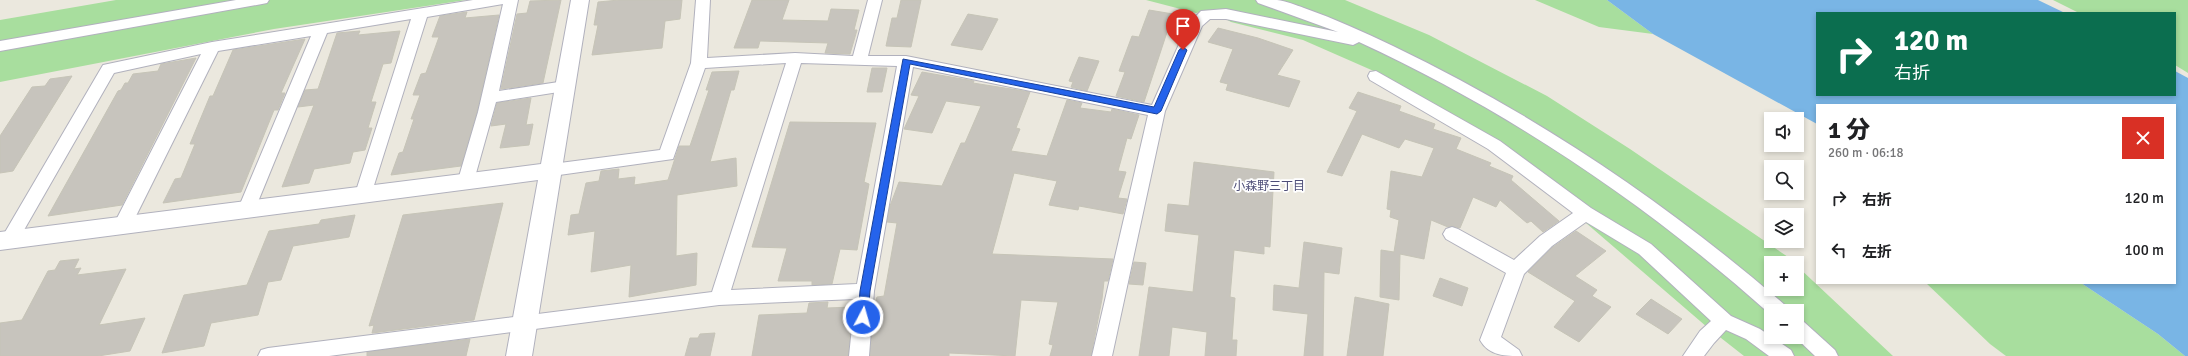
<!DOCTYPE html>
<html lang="ja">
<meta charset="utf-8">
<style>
body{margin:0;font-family:Signika,"Noto Sans JP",sans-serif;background:#f6f6f6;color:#202124;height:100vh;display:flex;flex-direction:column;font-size:15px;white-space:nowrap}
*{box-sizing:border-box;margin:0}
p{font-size:13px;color:#757577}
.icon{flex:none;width:22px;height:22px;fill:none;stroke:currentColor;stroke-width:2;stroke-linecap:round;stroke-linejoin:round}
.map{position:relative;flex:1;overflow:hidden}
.details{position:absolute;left:1816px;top:104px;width:360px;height:180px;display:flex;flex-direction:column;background:#fff;border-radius:0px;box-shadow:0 2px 6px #0003}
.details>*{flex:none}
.top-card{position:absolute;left:1816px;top:12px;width:360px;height:84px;border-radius:0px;box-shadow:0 2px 6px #0003;background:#0b6e4f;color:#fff;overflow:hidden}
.buttons{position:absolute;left:1764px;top:112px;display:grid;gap:8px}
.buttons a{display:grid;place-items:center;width:40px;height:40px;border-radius:0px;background:#fff;box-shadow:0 2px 6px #0003;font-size:20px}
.pin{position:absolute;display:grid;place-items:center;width:34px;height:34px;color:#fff;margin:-41px -17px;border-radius:50% 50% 50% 0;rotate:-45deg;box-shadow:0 0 4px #0007}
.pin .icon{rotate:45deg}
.me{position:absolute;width:44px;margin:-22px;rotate:6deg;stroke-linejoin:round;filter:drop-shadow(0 0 3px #0008)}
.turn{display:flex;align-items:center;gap:14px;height:84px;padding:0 12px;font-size:18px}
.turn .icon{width:52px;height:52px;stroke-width:2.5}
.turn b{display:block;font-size:28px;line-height:34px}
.round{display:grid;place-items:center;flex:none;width:42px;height:42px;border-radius:0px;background:#f6f6f6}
.headline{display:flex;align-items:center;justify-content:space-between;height:68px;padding:0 12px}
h1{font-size:24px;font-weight:800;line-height:30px}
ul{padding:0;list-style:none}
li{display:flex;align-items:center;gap:12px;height:52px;padding:0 12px}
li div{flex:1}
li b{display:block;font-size:15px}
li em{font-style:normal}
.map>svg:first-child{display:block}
.green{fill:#a8de9e;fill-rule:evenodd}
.water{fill:#79b5e5}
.building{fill:#c7c4bd;stroke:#c6c4b7}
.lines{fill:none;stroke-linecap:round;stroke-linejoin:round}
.minor-casing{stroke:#b1b1bd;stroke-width:2}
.tertiary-casing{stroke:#b1b1bd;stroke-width:2}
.minor{fill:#fff;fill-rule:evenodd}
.tertiary{fill:#fff;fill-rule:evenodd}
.route{fill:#2563eb;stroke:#184099}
.labels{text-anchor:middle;stroke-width:3.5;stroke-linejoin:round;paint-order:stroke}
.neighbourhood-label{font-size:12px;fill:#4e4e78;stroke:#fff}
</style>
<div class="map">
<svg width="2188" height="356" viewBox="0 0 2188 356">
<rect width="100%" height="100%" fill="#ebe8de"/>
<g class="green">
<polygon points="116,0 466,0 274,29 0,82 0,20"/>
<path d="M1146 0H1345L1429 35 1547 96 1630 149 1788 257 1794 263H1771V289H1797V266L1893 356H1744L1707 327 1586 223 1597 212 1498 142 1376 72 1303 40 1231 22 1210 10 1196 13ZM1771 311H1797V337H1771Z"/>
<polygon points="1535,0 1607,0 1653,34 1599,27"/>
<polygon points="2053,0 2188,0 2188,73 2175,65 2175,13 2079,13"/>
<polygon points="1926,283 2081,283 2158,334 2185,356 2006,356 1990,344"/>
</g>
<polygon class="water" points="1607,0 2038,0 2065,13 1817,13 1817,95 2175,95 2175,71 2188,78 2188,356 2185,356 2158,334 2081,283 2175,283 2175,105 1817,105 1817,124 1653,34"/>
<g class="building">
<polygon points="561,0 543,83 501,89 517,14 527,13 530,1"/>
<polygon points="619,0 682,0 680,19 665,21 662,48 592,55 598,25 594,25 598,2"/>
<polygon points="752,0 789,0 782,20 828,21 831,9 859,10 854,30 857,30 850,54 825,53 828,43 760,41 758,48 734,48"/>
<polygon points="901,0 921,0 911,47 886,46 892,18 897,18"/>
<polygon points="1149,10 1173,14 1144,102 1116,96 1125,72 1119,71 1132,36 1139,37"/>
<polygon points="467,12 465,18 499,15 477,112 461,166 391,175 399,153 403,152 414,119 411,119 420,95 413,95 421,74 426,73 439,37 432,37 440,16"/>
<polygon points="968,14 998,19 982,50 951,45"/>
<polygon points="1218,28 1258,38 1293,50 1277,75 1300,81 1289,107 1226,90 1228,84 1220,82 1233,49 1208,42"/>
<polygon points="360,31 358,35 400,31 391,63 383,64 371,102 376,102 368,128 372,128 365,150 353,152 350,163 314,169 309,183 282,187 314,105 298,107 305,90 318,89 337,33"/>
<polygon points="305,39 281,93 285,93 278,110 274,110 241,192 163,203 175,179 181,178 195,144 190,144 210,96 213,96 233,50"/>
<polygon points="1079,57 1099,61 1087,91 1071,87 1073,82 1069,81"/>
<polygon points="196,58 122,205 48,216 118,91 121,90 125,83 128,83 133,74 158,71 161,64"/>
<polygon points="872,68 887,68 882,92 867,92"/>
<polygon points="739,71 734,90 731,90 710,162 736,158 737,186 677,195 676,256 697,253 696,285 629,297 631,265 591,272 595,231 568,235 571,215 579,214 586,183 599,181 601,171 619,169 618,179 635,177 634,185 668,180 679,146 690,146 709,90 706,90 712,72"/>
<polygon points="922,72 974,81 973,83 1030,92 1016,128 1020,129 1011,151 1047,156 1067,100 1082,103 1080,108 1111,112 1112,109 1139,115 1131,139 1127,138 1118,171 1126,172 1118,198 1127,199 1123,214 1079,206 1078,210 1049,205 1057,181 1014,173 992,254 1113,259 1108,281 1104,281 1102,299 1091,356 1050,356 1053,345 1049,344 1058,302 1021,300 1015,356 949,353 949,356 870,356 874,306 877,297 884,296 897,223 887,222 890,206 899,182 942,186 961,143 965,143 981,106 946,101 932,133 904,129 919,96 911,95"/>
<polygon points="72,76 13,171 0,173 0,136 32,87 45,86 50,79"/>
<polygon points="1358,92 1401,106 1399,111 1435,124 1433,129 1461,138 1456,149 1491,163 1489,166 1513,176 1511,180 1559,221 1543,232 1531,221 1527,223 1500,200 1496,207 1473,197 1460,228 1452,226 1448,227 1431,220 1424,259 1400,254 1399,300 1380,297 1381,250 1394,252 1399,220 1390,217 1391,210 1387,209 1391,171 1422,177 1434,148 1405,139 1399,148 1362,134 1342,176 1327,172 1357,111 1349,108"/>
<polygon points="531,98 526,125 533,124 529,145 500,148 506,124 491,126 497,103"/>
<polygon points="790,122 876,123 864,182 869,184 857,250 840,249 832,284 812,285 812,281 778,281 787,248 752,247"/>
<polygon points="1194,162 1274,172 1270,247 1264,246 1264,254 1234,250 1230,297 1235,298 1232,340 1237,340 1236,356 1205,356 1207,332 1172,327 1169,356 1139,356 1149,287 1193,292 1199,235 1165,231 1168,204 1189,206"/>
<polygon points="503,203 474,320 372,333 374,325 369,326 403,215"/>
<polygon points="355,215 349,237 293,246 281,280 268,282 258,315 211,323 204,346 162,353 184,295 247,285 269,231 319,224 321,220"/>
<polygon points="1576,231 1606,251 1575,276 1597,290 1592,296 1611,307 1579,342 1554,327 1575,301 1528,272 1553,247"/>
<polygon points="1304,242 1342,248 1339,274 1324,272 1323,356 1304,356 1308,314 1273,310 1274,285 1299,288"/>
<polygon points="79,259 74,269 81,268 77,275 126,269 99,325 145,318 130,351 98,356 0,356 0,323 22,320 48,271 55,270 60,261"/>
<polygon points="1134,262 1146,263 1143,285 1129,284"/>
<polygon points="1440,278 1468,288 1462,306 1433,296"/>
<polygon points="1355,297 1389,304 1383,356 1347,356"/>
<polygon points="1651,299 1682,319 1668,334 1636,314"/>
<polygon points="828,302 827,308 853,307 848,356 752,356 759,315 807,313 809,303"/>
<polygon points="715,333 710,356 685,356 690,338 698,338 700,334"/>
<polygon points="470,339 466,356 367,356 367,352"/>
</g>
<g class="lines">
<defs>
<g id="minor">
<polygon points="236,0 269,0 267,3 262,4 0,51 0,41"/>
<polygon points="473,0 518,0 499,91 565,81 571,82 573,86 571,90 565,91 496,102 473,184 467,186 461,184 458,180 478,112 503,4 427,17 370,198 364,200 358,198 355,194 411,19 327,33 253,214 247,215 241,214 238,209 311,36 218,51 132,224 129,229 123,231 117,229 114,224 201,54 114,73 16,244 10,246 4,244 1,239 103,65 212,42"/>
<path d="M696 0H710L707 58 795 53 853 56 868 0H882L868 56H906L1152 105 1188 24 1201 11 1226 9 1338 32 1258 3 1256 0C1263 0 1270 0 1277 0 1286 1 1296 5 1304 8 1335 19 1364 32 1393 46 1535 114 1666 202 1786 306L1788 311H1771V315C1648 205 1509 111 1359 42L1353 45 1226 19H1210L1202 26 1165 111 1112 356H1092L1148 115 913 67 874 291 869 356H849L855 299 719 305 329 356H258L261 350 268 348 712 292 786 63 705 68 673 159 552 176 546 174 544 170 546 166 552 164 660 150 691 63ZM801 63 897 66 857 284 731 290Z"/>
<path d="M1376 71 1500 141 1591 208 1651 244 1731 316 1760 329 1791 350 1794 356H1769L1746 339 1726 330 1714 343 1704 356H1683L1700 331 1711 321 1639 254 1586 222 1552 246 1524 274 1501 337 1519 350 1522 356C1505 356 1489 356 1480 340L1506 273 1446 239 1443 234 1446 229 1452 227 1458 229 1514 260 1540 236 1573 213 1488 149 1370 80 1368 76 1370 72Z"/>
<polygon points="1797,319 1804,322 1835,350 1838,356 1815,356 1795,337 1797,337"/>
</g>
<polygon id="tertiary" points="571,0 589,0 532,356 506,356 538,180 0,250 0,232 541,164"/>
</defs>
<use href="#minor" class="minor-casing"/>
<use href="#tertiary" class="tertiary-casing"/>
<use href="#minor" class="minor"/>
<use href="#tertiary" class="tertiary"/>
</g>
<polygon class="route" points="1183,47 1187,50 1161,111 1157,114 910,64 870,291 868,317 866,320 859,320 858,317 860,291 903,59 1154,107 1179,50"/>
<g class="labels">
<g class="neighbourhood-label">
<text x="1269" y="190">小森野三丁目</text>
</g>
</g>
</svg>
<div class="buttons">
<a><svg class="icon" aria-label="sound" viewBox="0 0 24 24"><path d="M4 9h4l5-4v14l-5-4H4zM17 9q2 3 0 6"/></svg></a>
<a><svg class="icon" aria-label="search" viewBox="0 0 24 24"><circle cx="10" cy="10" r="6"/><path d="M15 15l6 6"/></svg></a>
<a><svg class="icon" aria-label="layers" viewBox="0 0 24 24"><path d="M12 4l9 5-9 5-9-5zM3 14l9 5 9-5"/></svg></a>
<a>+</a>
<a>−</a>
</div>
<div class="pin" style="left:1183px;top:50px;background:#d93025"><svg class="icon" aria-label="arrive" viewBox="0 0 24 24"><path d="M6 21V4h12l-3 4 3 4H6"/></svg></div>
<svg class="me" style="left:863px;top:317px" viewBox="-20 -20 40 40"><circle r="17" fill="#2563eb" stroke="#fff" stroke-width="3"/><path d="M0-11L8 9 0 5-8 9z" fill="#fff"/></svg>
<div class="top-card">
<div class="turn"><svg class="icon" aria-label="right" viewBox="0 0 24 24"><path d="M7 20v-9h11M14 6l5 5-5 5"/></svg><div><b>120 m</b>右折</div></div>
</div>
<section class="details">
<div class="headline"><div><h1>1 分</h1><p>260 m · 06:18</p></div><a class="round" style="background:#d93025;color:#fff"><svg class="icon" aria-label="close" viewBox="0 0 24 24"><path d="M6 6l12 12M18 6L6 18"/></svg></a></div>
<ul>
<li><svg class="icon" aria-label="right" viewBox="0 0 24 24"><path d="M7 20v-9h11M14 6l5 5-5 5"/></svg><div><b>右折</b></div><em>120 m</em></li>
<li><svg class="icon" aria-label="left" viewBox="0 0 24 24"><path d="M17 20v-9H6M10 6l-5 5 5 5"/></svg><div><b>左折</b></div><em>100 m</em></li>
</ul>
</section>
</div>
